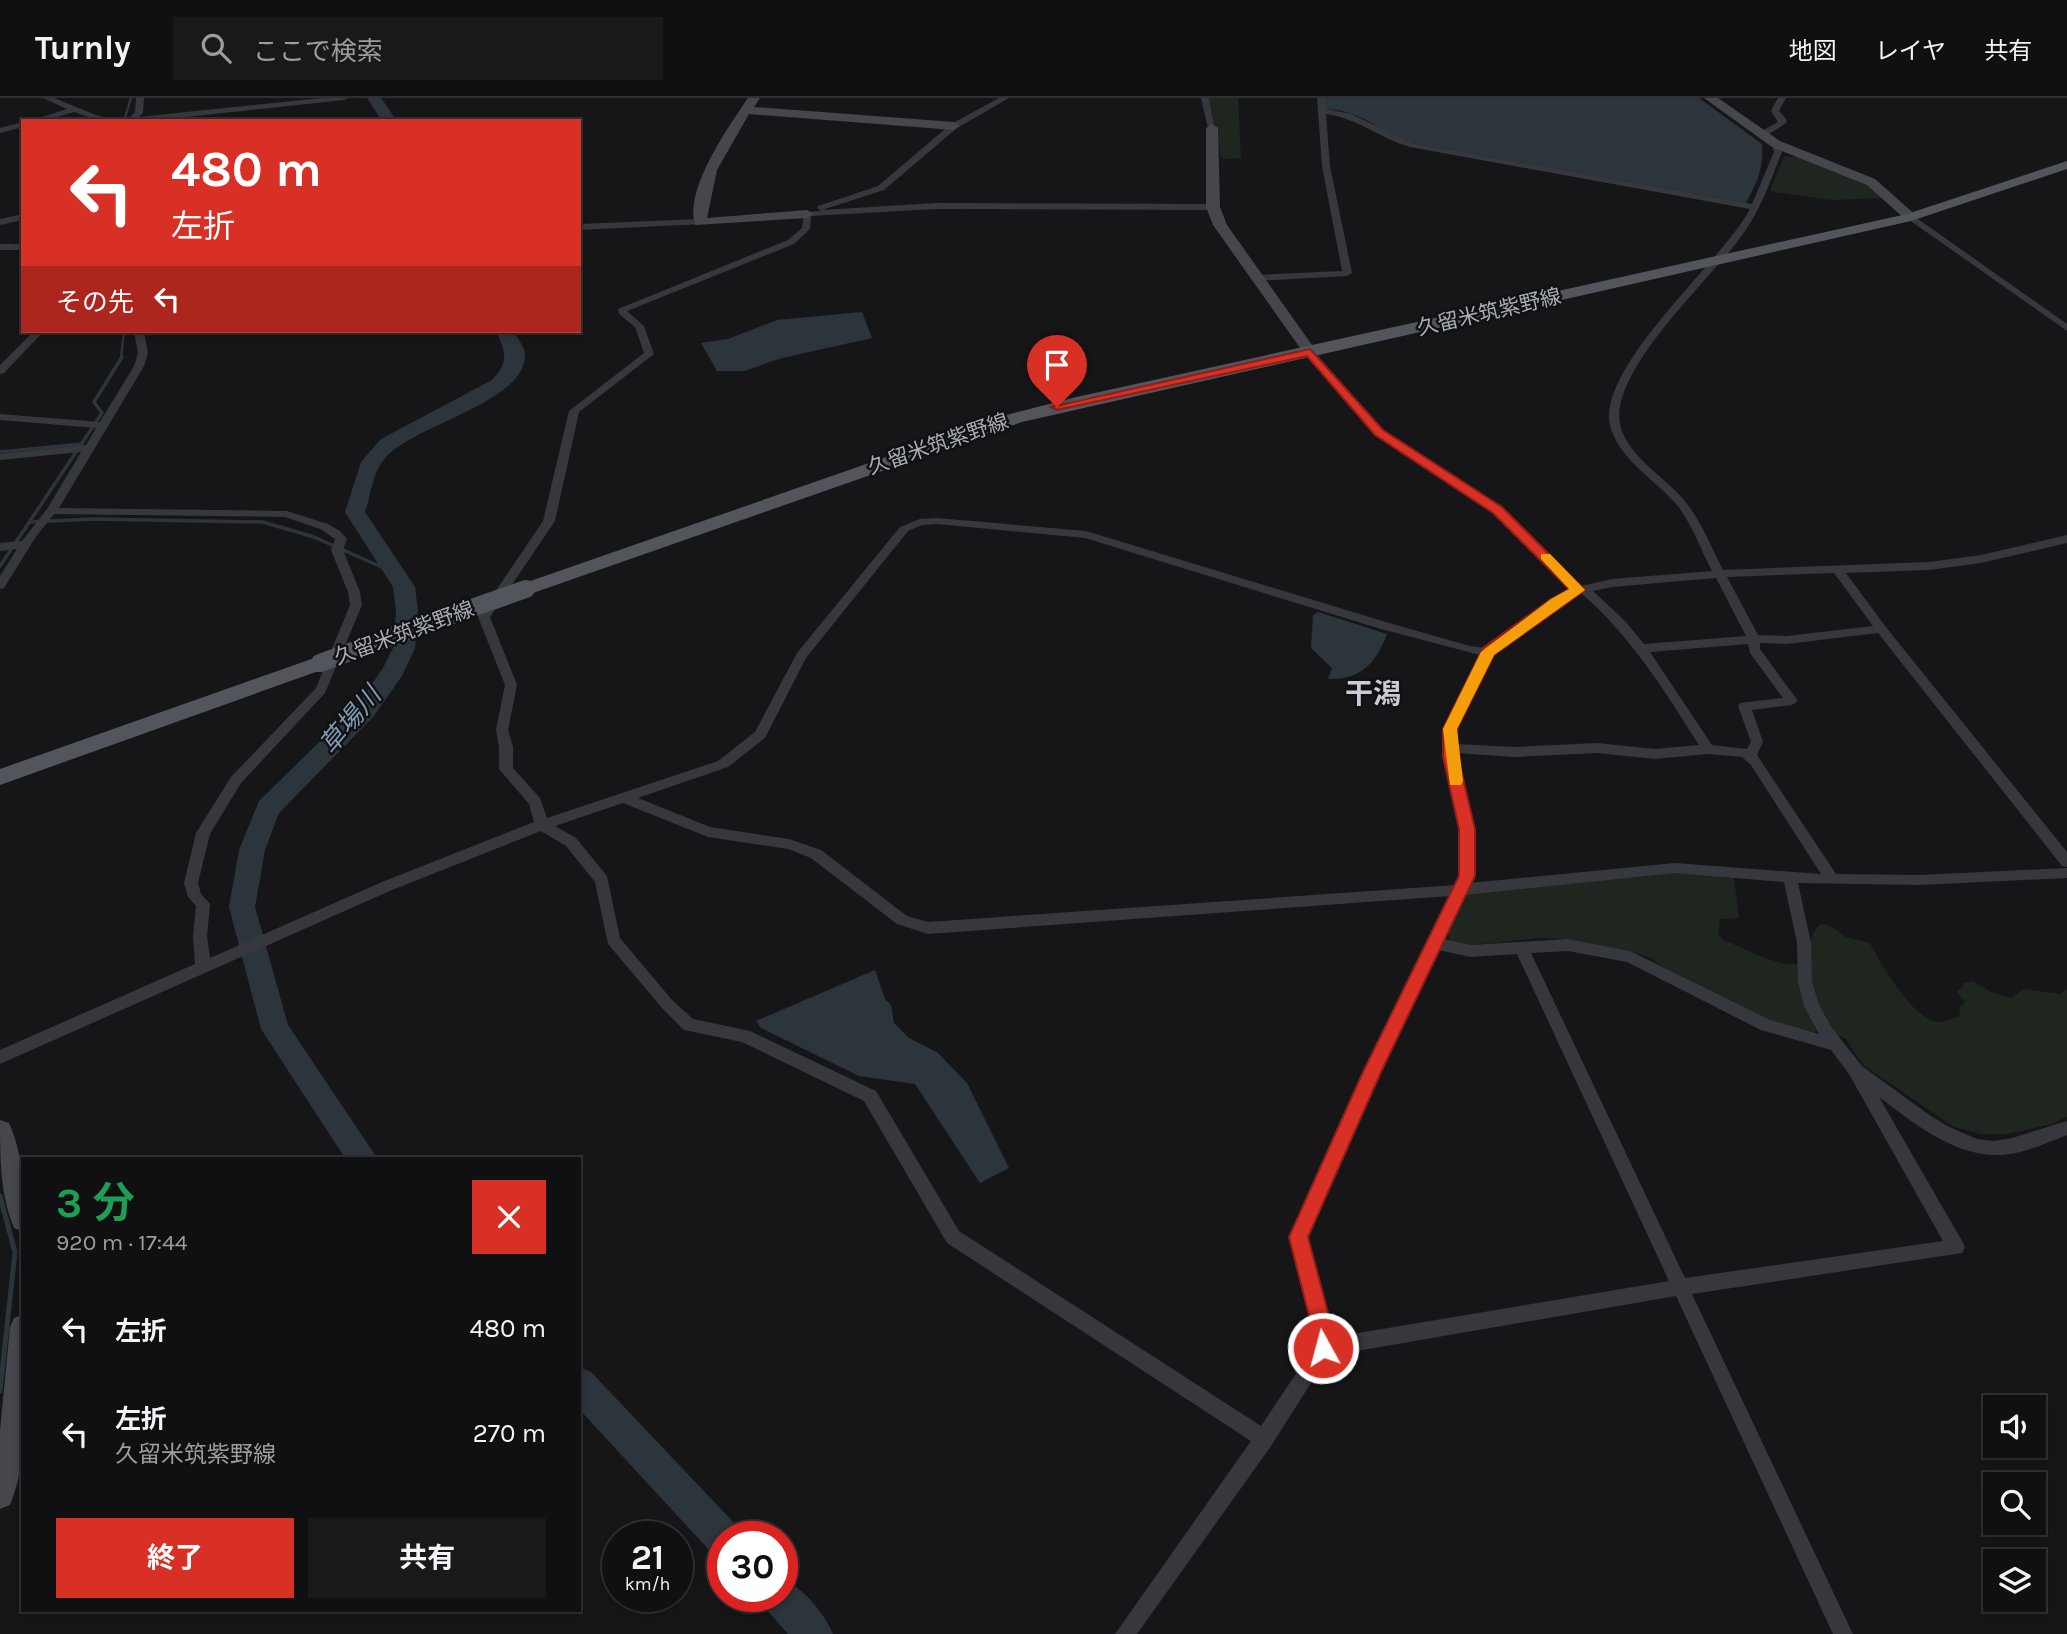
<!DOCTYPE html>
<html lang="ja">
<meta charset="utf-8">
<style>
body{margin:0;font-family:Karla,"Noto Sans JP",sans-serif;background:#19191b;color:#f1f3f6;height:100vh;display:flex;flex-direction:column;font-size:26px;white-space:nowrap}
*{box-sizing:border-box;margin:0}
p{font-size:23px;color:#9c9d9f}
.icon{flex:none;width:38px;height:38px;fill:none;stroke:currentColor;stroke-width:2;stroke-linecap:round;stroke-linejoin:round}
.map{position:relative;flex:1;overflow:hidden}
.sheet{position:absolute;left:21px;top:1059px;width:560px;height:455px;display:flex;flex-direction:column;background:#101012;border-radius:0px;box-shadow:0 4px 10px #0003,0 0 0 2px #303032}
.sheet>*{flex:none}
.banner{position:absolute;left:21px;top:21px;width:560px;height:214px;border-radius:0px;box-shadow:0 4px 10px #0003,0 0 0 2px #303032;background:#d93025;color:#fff;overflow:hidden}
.buttons{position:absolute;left:1983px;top:1297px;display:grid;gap:14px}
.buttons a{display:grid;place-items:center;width:63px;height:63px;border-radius:0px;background:#101012;box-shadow:0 4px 10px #0003,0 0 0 2px #303032;font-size:35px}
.speed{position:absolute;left:602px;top:1423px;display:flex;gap:14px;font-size:35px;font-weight:700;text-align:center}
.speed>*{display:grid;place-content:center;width:91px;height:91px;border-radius:50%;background:#101012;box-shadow:0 4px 10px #0003,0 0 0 2px #303032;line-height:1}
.speed small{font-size:18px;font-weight:400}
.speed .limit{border:10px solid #d22;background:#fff;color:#111}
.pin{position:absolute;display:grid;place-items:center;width:60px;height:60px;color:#fff;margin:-72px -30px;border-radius:50% 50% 50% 0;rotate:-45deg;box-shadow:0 0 7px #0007}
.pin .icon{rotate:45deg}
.me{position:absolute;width:77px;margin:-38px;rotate:353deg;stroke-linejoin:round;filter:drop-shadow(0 0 5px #0008)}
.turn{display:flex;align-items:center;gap:24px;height:147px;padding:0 35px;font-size:32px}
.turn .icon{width:91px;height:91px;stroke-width:2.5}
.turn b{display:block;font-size:49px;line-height:60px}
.then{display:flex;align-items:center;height:66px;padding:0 35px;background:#0003;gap:14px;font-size:26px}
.round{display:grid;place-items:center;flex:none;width:74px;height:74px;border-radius:0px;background:#19191b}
.summary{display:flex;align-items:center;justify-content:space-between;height:119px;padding:0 35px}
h1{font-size:42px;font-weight:700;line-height:52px;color:#1e9e55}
.cta{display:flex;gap:14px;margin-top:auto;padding:14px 35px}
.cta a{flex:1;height:80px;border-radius:0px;background:#d93025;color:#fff;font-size:28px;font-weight:700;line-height:80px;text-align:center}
.cta a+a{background:#19191b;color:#f1f3f6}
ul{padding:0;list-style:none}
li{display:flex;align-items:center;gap:21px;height:105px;padding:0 35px}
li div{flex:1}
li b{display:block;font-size:26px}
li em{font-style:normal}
header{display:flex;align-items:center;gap:42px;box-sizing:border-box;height:98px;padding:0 35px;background:#101012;border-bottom:2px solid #303032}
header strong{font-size:33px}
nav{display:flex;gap:38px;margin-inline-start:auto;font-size:24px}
.search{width:490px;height:63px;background:#19191b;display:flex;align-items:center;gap:18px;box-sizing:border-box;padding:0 24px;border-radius:0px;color:#9c9d9f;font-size:26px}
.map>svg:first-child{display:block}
.green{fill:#1e261f}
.water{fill:#2c353c}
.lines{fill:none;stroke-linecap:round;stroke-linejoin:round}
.stream-far2{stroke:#2c353c;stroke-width:2.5}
.stream-far1{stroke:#2c353c;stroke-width:3.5}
.stream{stroke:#2c353c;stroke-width:5}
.river{fill:#2c353c;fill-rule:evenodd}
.street{fill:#37383d;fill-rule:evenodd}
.secondary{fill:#45474d;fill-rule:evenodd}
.primary{fill:#53555c;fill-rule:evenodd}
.primary-bridge{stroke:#53555c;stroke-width:18}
.route{fill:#d93025;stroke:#8d1f18;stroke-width:2}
.slow{fill:#f59e0b}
.labels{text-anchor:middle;stroke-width:5;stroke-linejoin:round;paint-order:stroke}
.far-street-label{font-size:21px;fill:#a8adb8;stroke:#111113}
.water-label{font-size:26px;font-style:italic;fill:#7f9bb3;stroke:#111113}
.quarter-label{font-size:28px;font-weight:bold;fill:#c9ccd4;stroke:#111113}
</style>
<header>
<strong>Turnly</strong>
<div class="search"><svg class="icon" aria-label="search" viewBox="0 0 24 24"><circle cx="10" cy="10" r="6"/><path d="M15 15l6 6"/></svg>ここで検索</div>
<nav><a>地図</a><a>レイヤ</a><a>共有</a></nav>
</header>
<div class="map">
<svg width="2067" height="1536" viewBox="0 0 2067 1536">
<rect width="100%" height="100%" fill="#161618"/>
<g class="green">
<polygon points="1209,0 1238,0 1241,60 1224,61 1221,58"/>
<polygon points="1784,58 1797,59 1870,87 1883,100 1831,102 1774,94 1770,92"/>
<path d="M1675 774 1734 779 1739 820 1720 821 1718 836 1723 842C1747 851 1773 868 1799 866 1809 853 1809 838 1820 826L1829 827 1846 839 1870 845C1880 865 1914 923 1938 924 1945 924 1953 920 1960 918L1959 909 1965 904 1957 894 1965 885 1973 883 1991 894 2011 900 2024 891 2060 896 2067 891V1019L2052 1026 2007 1036H1980L1954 1029 1863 967 1845 940 1823 932 1809 935 1771 923 1666 871 1649 859 1631 853 1567 841 1540 840 1471 847 1450 843 1448 836 1468 796Z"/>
</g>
<g class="water">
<path d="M1324 0H1699L1762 46C1764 69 1757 85 1746 105L1411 45C1379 33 1363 13 1325 11Z"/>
<polygon points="862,214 872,240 782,260 744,273 717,273 701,245 728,241 777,222"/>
<path d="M1318 514 1387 536C1376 565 1361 582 1328 581L1332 570 1311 550 1313 517Z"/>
<polygon points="875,872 885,901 891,907 894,925 909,940 938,955 967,985 1009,1070 980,1085 915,986 859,978 761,930 756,923"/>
</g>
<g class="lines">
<g class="stream-far2">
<polyline points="124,23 131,0"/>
<polyline points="121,260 124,233"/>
</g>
<g class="stream-far1">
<polyline points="0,354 82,346"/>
<polyline points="30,424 93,421 263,424 314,439 395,475"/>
<polyline points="0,468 102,315 94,304 122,259"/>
</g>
<polyline class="stream" points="0,1098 15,1154 0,1293"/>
<g class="river">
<polygon points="367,0 381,0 397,23 382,23"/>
<path d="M496 233H514C517 240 525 249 525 257 526 304 414 327 386 359 373 372 371 397 365 414L415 489 418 514 415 550 402 578 373 619 279 715 265 752 255 809 288 927 377 1060H345L261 931 229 809 239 752 259 703 357 607 383 570 393 550 396 514 393 489 345 414 361 364 381 341 492 282C509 264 506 254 496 233Z"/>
<polygon points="579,1269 591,1274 736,1427 741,1438 723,1438 723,1458 710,1453 579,1311"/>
<path d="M782 1481C803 1489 825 1516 833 1536H788L766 1511 760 1498H782Z"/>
</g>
<g class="street">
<polygon points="43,0 54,0 96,17 118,23 94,21 74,14 43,23 30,23 67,11"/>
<polygon points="136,0 144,0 143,15 139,19 322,0 348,0 344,2 150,23 121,23 129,20 135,14"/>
<path d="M999 0H1009L957 30 884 92 822 112 936 105 1213 106 1217 109 1213 112 936 111 811 118 810 131 794 146 627 213 644 228 654 256 579 314 555 423 490 519 517 587 508 632 513 649V670L540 700 547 720 718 663 755 634 797 555 900 429 920 421 937 420 1086 433 1389 525 1470 548 1486 550 1552 501 1570 491 1493 414 1375 336 1307 256 1305 254 1310 251 1313 252 1383 332 1501 410 1581 488 1612 481 1712 473C1701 452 1692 426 1677 407 1656 382 1622 364 1611 331 1592 272 1723 163 1750 111L1410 49C1381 41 1357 20 1326 16L1330 68 1352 175 1347 178 1256 183 1251 180 1256 177 1342 173 1322 68 1317 0H1325L1326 11 1351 16 1412 45 1752 106 1774 54 1772 46 1779 44 1782 54C1770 84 1760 114 1740 140 1710 182 1605 276 1621 330 1631 361 1665 379 1684 402 1701 422 1711 449 1723 472L1929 464 1981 457 2067 437V445L1981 465 1929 472 1846 475 1885 528 2067 754V769L2062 768 1878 535 1787 546 1760 545V551L1798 603 1792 607 1752 612 1763 644 1757 657 1836 776 1920 777 2067 770V780L1920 787 1798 785 1811 845 1812 884 1819 907 1832 930 1862 968 1928 1016 1947 1028 1977 1041 1994 1043 2012 1040 2067 1023V1037C2044 1046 2018 1058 1994 1057 1951 1056 1911 1023 1879 999L1962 1143 1965 1149 1962 1155 1692 1196 1853 1536H1833L1676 1198 1328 1258 1271 1348 1137 1536H1115L1251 1343 947 1145 864 1003 742 944 684 932 662 910 608 846 595 784 566 748 541 733 392 792 0 966V952L195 866 193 838 196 808 188 799 184 785 196 735 231 679 316 590 350 507 348 494 331 452 335 441 320 431 285 419 54 416 35 440 4 490 0 491V478L17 451 0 453V445L22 443 47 411 81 354 0 362V356L86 347 96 330 0 322V316L100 324 134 268 138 255 134 233H144L148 255 144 268 59 410 287 413 328 426 340 433 347 441 343 452 360 494 362 507 325 595 241 685 210 736 198 785 201 796 210 806 207 838 210 860 382 784 534 724 529 706 499 671V649L496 632 505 587 478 519 543 423 569 313 644 255 635 229 619 216 618 211 788 142 802 130 804 114 821 113 817 110 818 108 878 88 951 26ZM937 426 1085 440 1381 531 1480 557 1444 631V659L1460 731V778L1456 787 928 824 907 818 821 752 789 741 710 729 638 700 728 669 765 640 806 560 908 433 922 427ZM1834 475 1873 528 1787 538 1758 537 1727 479ZM1716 480 1746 538 1644 546 1625 523 1593 493 1612 489ZM1581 495C1631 538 1664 592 1699 647L1655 651 1597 645 1515 649 1457 646 1456 631 1493 556 1560 507ZM1748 546 1750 555 1783 600 1740 605 1738 608 1751 644 1747 651 1712 647 1650 554ZM1457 655 1515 659 1597 655 1655 661 1708 656 1742 659 1751 667 1821 776 1675 765 1470 785 1474 778V731ZM623 705 708 739 788 751 811 760 897 826 928 836 1450 798 1364 974 1291 1139 1316 1241 1315 1247 1261 1328 959 1133 876 993 750 933 693 921 672 902 620 840 607 778 576 740 555 728ZM1675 775 1784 784 1797 845 1798 884 1804 908 1819 936 1770 922 1630 853 1568 841 1471 847 1444 841 1465 797ZM1438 852 1471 859 1517 856 1669 1183 1334 1239 1307 1139 1380 974ZM1568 853 1627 864 1761 932 1831 952 1849 976 1943 1143 1685 1180 1531 855Z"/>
<polygon points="1201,0 1209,0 1215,32 1208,30"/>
<polygon points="1778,0 1786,0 1779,13 1787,22 1786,25 1766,38 1760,38 1760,34 1778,24 1771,13"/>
<polygon points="23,24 23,29 0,35 0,30"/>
<polygon points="23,116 23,122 0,127 0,121"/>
<polygon points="1911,116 2067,226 2067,233 1908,121 1907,119"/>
<polygon points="700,121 703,122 703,126 579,132 579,126"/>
<rect x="0" y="146" width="23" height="6"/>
<polygon points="34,233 44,233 4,275 0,276 0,267"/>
</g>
<g class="secondary">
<path d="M748 0H760L754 9 954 24 960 28 954 32 749 16 717 72 707 120 807 112 814 116 807 120 695 127C684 91 729 28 748 0Z"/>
<polygon points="1704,0 1718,0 1780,43 1875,81 1918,119 1906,122 1867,87 1772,49"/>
<polygon points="1212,26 1218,30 1220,109 1227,127 1317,254 1315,257 1305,257 1213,127 1206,109 1206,30"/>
<path d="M0 1022 9 1025C25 1060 23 1096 23 1134L14 1130C0 1096 0 1059 0 1022Z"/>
<path d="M23 1216C23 1275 33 1353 10 1407L0 1411V1332L10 1229 14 1220Z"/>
</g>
<g class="primary">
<polygon points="2067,63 2067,71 1911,123 1022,324 533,495 526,497 516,491 519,487 1010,316 1072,300 1907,116"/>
<polygon points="320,558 327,560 330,565 327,570 0,687 0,671"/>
</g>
<g class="primary-bridge">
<polyline points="449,518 526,491"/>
<polyline points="320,565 436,522"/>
</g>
</g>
<polygon class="route" points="1310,251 1383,332 1502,409 1585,492 1494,557 1457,631 1458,659 1475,731 1475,778 1381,974 1308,1139 1335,1241 1331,1257 1323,1260 1316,1257 1313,1250 1315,1241 1289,1139 1363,974 1459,778 1459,731 1443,659 1443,631 1483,550 1551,501 1569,491 1493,415 1375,337 1307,258 1057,312 1051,309"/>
<polygon class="slow" points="1541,456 1550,456 1585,492 1494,557 1457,631 1463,683 1461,687 1450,687 1443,631 1481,554 1551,501 1569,491 1541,461"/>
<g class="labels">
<g class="far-street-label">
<text transform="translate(1489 214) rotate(-13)" y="7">久留米筑紫野線</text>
<text transform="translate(938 346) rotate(-19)" y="7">久留米筑紫野線</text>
<text transform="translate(404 535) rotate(-20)" y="7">久留米筑紫野線</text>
</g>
<g class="water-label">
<text transform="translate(350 622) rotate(-50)" y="9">草場川</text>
</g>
<g class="quarter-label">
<text x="1373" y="605">干潟</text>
</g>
</g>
</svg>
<div class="buttons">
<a><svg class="icon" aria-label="sound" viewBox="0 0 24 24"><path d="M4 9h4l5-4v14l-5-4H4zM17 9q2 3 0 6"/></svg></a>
<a><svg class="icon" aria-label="search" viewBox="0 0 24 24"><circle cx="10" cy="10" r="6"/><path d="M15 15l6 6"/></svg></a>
<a><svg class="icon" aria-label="layers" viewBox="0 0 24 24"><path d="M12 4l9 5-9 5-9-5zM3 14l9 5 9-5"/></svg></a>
</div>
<div class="speed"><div>21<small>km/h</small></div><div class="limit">30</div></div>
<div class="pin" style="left:1057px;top:309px;background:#d93025"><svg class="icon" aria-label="arrive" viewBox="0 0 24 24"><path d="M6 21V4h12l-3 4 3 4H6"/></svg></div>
<svg class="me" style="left:1323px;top:1250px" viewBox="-20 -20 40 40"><circle r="17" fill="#d93025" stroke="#fff" stroke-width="3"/><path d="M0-11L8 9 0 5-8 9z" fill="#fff"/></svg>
<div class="banner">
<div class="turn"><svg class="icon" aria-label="left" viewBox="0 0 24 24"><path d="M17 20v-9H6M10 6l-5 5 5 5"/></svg><div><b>480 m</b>左折</div></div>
<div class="then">その先<svg class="icon" aria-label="left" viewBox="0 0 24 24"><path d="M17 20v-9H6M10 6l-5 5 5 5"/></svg></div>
</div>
<section class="sheet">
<div class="summary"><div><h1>3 分</h1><p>920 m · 17:44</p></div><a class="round" style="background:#d93025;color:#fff"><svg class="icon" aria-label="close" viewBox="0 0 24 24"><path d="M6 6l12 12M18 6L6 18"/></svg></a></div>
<ul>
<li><svg class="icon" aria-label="left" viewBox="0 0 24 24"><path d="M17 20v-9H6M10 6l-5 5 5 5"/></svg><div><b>左折</b></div><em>480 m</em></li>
<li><svg class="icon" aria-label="left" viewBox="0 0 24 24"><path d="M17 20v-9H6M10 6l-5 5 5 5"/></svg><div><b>左折</b><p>久留米筑紫野線</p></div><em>270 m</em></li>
</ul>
<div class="cta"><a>終了</a><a>共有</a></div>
</section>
</div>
